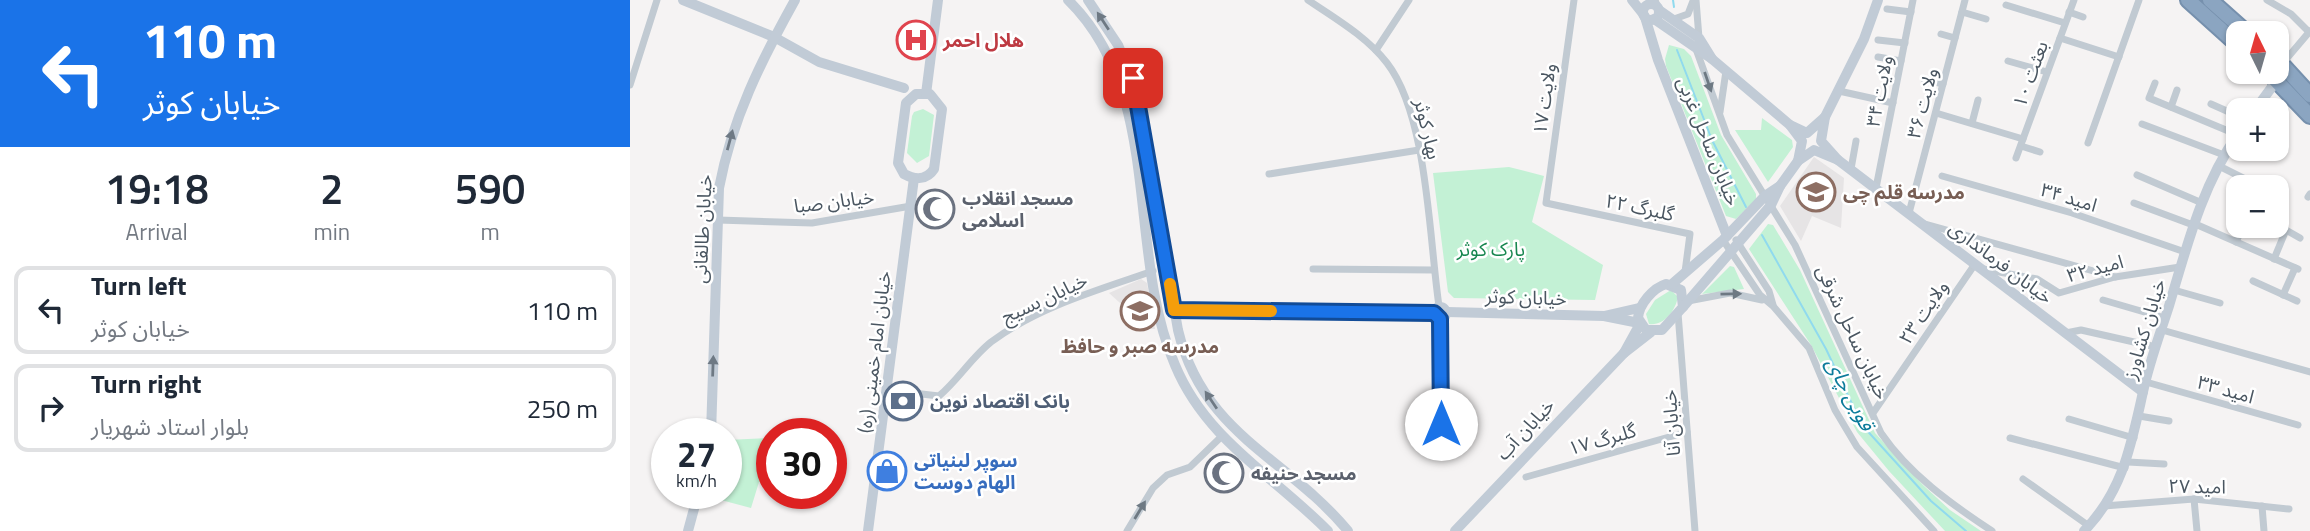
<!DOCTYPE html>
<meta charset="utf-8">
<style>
body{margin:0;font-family:"Titillium Web","Noto Sans Arabic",sans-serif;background:#f2f2f3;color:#1f2937;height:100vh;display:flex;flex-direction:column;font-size:26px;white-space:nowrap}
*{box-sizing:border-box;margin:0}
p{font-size:23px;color:#747a83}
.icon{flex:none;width:38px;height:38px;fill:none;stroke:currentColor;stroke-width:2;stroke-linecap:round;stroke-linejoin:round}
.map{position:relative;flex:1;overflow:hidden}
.panel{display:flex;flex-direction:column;background:#fff;width:630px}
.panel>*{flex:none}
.guide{background:#1a73e8;color:#fff;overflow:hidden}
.needle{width:46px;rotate:355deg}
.buttons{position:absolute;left:1596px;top:21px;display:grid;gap:14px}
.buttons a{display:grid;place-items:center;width:63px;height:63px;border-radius:14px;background:#fff;box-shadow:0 2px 5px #0004;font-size:35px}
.speed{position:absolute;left:21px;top:418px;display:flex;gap:14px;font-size:35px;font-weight:700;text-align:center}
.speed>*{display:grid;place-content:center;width:91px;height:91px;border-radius:50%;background:#fff;box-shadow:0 2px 5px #0004;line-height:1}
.speed small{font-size:18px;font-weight:400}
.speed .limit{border:10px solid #d22;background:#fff;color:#111}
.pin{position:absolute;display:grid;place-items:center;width:60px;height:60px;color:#fff;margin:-30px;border-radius:14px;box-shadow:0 4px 10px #0006}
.me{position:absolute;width:77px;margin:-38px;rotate:0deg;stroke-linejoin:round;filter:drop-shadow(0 0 5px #0008)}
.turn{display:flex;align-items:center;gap:24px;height:147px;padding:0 28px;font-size:32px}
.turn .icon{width:91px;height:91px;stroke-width:2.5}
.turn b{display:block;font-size:49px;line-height:60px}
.eta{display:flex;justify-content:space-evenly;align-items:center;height:119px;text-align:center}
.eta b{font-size:42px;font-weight:600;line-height:49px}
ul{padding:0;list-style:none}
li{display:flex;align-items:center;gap:21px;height:88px;margin:0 14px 10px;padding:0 14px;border:4px solid #e0e1e3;border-radius:14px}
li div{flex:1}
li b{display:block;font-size:26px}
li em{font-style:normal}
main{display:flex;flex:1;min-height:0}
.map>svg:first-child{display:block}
.education{fill:#e6e4e5}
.green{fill:#c3f1d5}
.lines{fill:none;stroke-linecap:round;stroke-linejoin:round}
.stream{stroke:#90daee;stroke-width:2}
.highway-casing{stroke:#7690ad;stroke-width:18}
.street{stroke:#c1cad2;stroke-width:7}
.secondary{stroke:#c1cbd6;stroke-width:10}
.highway{stroke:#8ba5c1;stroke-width:14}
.oneway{fill:#6e7984}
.oneway2{fill:#6e7983}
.route-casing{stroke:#114b97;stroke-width:18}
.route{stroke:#1a73e8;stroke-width:12}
.slow{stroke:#f59e0b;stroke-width:12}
.labels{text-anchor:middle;stroke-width:5;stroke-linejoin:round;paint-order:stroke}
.health-label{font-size:19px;font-weight:bold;fill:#be3a42;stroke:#fff;text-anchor:start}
.street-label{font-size:19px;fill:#4a5661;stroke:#fff}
.education-label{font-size:19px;font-weight:bold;fill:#785e54;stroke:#fff;text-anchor:start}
.worship-label{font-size:19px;font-weight:bold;fill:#5b616d;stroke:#fff;text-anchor:start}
.park-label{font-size:19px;fill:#17864f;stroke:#fff}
.service-label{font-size:19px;font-weight:bold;fill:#4e5e75;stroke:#fff;text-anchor:start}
.shop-label{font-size:19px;font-weight:bold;fill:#366cbe;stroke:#fff;text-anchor:start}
.water-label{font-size:21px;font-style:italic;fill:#0c7c9b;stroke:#fff}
</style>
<main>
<section class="panel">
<div class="guide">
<div class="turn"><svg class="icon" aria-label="left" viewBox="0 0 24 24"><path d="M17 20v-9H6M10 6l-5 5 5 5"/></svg><div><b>110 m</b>خیابان کوثر</div></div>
</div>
<div class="eta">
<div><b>19:18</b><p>Arrival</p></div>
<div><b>2</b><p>min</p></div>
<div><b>590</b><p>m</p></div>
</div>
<ul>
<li><svg class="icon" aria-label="left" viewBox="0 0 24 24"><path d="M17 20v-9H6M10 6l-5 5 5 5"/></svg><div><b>Turn left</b><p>خیابان کوثر</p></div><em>110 m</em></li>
<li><svg class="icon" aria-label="right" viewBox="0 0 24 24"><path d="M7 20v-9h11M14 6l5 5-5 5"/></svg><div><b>Turn right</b><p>بلوار استاد شهریار</p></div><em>250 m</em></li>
</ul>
</section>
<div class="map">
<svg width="1680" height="531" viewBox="0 0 1680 531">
<rect width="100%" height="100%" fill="#f5f3f3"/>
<g class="education">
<polygon points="1184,157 1214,178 1211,228 1182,216 1171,241 1150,206"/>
<polygon points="511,279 517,283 525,329 519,329 479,293"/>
</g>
<g class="green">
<polygon points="1039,45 1054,49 1061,56 1091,135 1126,194 1126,199 1106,219 1096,216 1036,66 1035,59"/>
<polygon points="293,109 304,115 299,156 287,163 277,153 282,116 284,112"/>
<polygon points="1132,118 1162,140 1163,147 1138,182 1105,130 1131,130"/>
<polygon points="879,167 914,176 902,222 973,265 965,300 824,298 818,292 803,173"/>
<polygon points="1138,224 1143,225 1170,270 1245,433 1293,485 1320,510 1351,531 1315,531 1259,471 1227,432 1181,345 1119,249"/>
<polygon points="1100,266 1104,267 1114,289 1072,294"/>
<path d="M1041 290 1048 297C1045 311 1034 326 1019 324L1016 314 1025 300Z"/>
<polygon points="142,438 142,485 129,482 121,508 76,496 96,494 96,440"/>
</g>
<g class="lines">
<g class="stream">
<polyline points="1043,0 1044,7"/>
<polyline points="1047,50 1082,140 1116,207"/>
<polyline points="1132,235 1196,349 1232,425 1301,501 1336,531"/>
</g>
<defs>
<g id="highway">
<polyline points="1558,0 1608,45"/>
<polyline points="1580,0 1617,33"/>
<polyline points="1647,59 1680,95"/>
<polyline points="1638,72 1680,116"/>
</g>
</defs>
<use href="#highway" class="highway-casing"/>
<g class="street">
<path d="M678 0C706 19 736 36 757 63 798 116 799 239 809 306"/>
<polyline points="944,0 916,203 1060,234 1055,272"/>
<polyline points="1025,0 1028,8"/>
<polyline points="1066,0 1069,38"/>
<polyline points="1637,0 1661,14 1679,32"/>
<polyline points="1376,5 1435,23"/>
<polyline points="1257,9 1281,12"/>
<polyline points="1332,12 1356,19"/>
<polyline points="1439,12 1453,17"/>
<polyline points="1044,19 1058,14 1063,1"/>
<polyline points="1311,34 1325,38"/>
<polyline points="1430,38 1489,57"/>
<polyline points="1248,40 1275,43"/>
<path d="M1066 49 1097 135 1165 245 1251 433C1279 474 1321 504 1362 531"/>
<polyline points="746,50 779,0"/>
<polyline points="1248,57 1271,61"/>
<polyline points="1378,61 1417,72"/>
<polyline points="1652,64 1680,31"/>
<polyline points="1294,79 1313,84"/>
<polyline points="1525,83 1519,98 1608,135"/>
<polyline points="0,85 27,0"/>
<polyline points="1209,91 1263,103"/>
<polyline points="1581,104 1608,116"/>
<polyline points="1541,107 1547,90"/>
<polyline points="1090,112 1096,71"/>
<polyline points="1306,113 1393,139"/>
<polyline points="1342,123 1348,100"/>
<polyline points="1512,124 1594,155"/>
<polyline points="1458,143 1509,0"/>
<polyline points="1391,146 1410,152"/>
<polyline points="1386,158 1444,0"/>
<polyline points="1589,166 1631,187"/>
<polyline points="1221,169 1226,141"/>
<polyline points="639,174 789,150"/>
<polyline points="1507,175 1572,203"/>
<polyline points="1312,176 1442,213 1555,252"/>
<polyline points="1246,188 1283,0"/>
<polyline points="1678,197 1680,194"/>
<polyline points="1504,203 1563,225"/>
<polyline points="1279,213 1335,0"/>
<polyline points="88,220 182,223 281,206"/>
<polyline points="1563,223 1668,269"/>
<polyline points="1295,224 1485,277"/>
<polyline points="1093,240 1130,295 1143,306 1179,348 1205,410 1227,447 1304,531"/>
<polyline points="1106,240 1139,291 1143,305"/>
<polyline points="1606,242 1613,226"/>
<polyline points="1644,259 1656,230 1670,238"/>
<polyline points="683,269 804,270"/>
<polyline points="1353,269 1407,279 1429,293 1485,277 1550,267"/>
<polyline points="1623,281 1667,301"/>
<polyline points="1544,290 1590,303"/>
<polyline points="1653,295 1665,268"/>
<polyline points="1473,300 1535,318"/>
<polyline points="1058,301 1100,293 1132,300"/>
<polyline points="1048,313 1065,531"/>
<polyline points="810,319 811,424"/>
<polyline points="1532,330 1680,372"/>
<polyline points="1436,333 1451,330 1526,347"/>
<polyline points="1516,382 1668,425"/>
<path d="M257 390 309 396C328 380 342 357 361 342 408 307 468 290 523 271"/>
<polyline points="1243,413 1345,264"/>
<polyline points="1509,416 1539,421"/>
<polyline points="1439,419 1504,438"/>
<polyline points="1380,438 1495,468"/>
<polyline points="1498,462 1534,464"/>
<polyline points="896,477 1057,432"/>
<polyline points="1393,479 1459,526"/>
<polyline points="1564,499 1567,531"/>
<polyline points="1474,506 1564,499 1659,509"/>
<polyline points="1632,506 1634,531"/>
<polyline points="497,531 523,488 537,475 560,467 591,437"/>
</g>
<g class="secondary">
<polyline points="53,0 144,37 189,62 274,88"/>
<path d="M438 0C535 95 495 250 545 365 576 440 644 476 698 531"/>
<path d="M458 0 488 45 506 89 548 330C573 435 657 457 718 531"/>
<polyline points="1002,0 1014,15"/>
<circle cx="1021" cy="12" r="8"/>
<polyline points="1015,17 1028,60 1097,236"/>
<polyline points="1024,19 1082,59 1069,38 1029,10"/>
<polyline points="1082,59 1160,125"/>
<path d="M286 94H300L312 109 304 169C297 180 285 180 274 174L268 163 276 103Z"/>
<polyline points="296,94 308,0"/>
<polyline points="1625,110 1647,80"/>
<polygon points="1195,117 1191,141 1208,160 1184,150 1168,161 1172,141 1160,125 1177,133"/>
<polyline points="1195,117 1234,39 1248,0"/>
<polyline points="1208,160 1513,392"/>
<polyline points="1150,186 1168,161"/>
<path d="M1036 284 1051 290 1053 307 1032 330H1016L1008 318C1009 304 1023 288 1036 284Z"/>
<polyline points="1042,284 1093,240 1135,196 1150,186 1141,205 1053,307"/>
<circle cx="810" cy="313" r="6"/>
<polyline points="544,310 804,313"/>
<polyline points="817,312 974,316"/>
<polyline points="1009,323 974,316 1009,308"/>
<polyline points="1010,324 994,353 1021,332"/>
<path d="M81 434 89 188C102 119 131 61 165 0"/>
<polyline points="58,531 68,494"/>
<polyline points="238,531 284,178"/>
<polyline points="825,531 994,353"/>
<path d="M1454 531C1493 491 1501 445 1513 392 1519 363 1530 334 1539 306 1557 246 1572 185 1608 134"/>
</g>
<use href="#highway" class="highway"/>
</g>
<defs><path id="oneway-solid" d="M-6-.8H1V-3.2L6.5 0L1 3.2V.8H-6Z" transform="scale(1.75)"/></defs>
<g class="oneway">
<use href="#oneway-solid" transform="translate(473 21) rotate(-123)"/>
<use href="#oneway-solid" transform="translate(100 140) rotate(-75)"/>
<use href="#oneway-solid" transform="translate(83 366) rotate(-88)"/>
<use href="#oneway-solid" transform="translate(581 400) rotate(-124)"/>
</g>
<g class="oneway2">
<use href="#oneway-solid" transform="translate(1078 82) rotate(71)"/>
<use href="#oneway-solid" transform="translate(1101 294) rotate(-1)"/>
<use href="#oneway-solid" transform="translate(510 510) rotate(-59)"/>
</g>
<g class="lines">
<defs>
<polyline id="route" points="503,78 544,310 804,313 810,319 811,424"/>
</defs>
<use href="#route" class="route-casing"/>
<use href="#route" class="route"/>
<polyline class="slow" points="540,284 544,310 641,311"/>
</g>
<defs>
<symbol id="hospital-ring" viewBox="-11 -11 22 22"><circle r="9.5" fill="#fff" stroke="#e0444e" stroke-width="1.5"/><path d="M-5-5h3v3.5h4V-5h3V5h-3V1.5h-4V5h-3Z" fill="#e0444e"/></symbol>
<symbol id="school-ring" viewBox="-11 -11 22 22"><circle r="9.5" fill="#fff" stroke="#8d6e63" stroke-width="1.5"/><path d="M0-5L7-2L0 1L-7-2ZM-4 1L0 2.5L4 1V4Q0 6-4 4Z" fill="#8d6e63"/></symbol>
<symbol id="mosque-ring" viewBox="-11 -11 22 22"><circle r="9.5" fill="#fff" stroke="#6b7280" stroke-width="1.5"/><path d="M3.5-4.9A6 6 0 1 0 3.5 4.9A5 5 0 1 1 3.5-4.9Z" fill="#6b7280"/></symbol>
<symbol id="bank-ring" viewBox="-11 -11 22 22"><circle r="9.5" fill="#fff" stroke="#5c6f8a" stroke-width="1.5"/><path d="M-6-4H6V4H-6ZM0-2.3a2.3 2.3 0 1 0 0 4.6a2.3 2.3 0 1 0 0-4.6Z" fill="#5c6f8a"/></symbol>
<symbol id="shop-ring" viewBox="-11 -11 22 22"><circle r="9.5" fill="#fff" stroke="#3f7fe0" stroke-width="1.5"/><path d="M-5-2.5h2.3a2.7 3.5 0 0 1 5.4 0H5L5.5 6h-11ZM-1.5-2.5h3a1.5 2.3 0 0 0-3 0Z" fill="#3f7fe0"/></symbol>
</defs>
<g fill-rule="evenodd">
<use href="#hospital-ring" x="264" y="18" width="44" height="44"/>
<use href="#school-ring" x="1164" y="170" width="44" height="44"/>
<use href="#mosque-ring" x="283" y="187" width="44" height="44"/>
<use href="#school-ring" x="488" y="289" width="44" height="44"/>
<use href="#bank-ring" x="251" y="379" width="44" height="44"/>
<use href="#shop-ring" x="235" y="449" width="44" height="44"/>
<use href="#mosque-ring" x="572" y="451" width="44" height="44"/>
</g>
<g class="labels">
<g class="health-label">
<text x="313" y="47">هلال احمر</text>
</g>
<g class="street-label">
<text transform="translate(1400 74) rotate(-70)" y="7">بعثت ۱۰</text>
<text transform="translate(1249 91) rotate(-79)" y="7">ولایت ۳۴</text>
<text transform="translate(914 99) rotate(-82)" y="7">ولایت ۱۷</text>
<text transform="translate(1292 103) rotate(-75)" y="7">ولایت ۳۶</text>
<text transform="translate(798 129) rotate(77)" y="7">بهار کوثر</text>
<text transform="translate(1079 141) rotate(68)" y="7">خیابان ساحل غربی</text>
<text transform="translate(1439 197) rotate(17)" y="7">امید ۳۴</text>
<text transform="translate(204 201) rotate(-7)" y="7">خیابان صبا</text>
<text transform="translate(1010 207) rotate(12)" y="7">گلبرگ ۲۲</text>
<text transform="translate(72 229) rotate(-87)" y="7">خیابان طالقانی</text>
<text transform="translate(1371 262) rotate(37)" y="7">خیابان فرمانداری</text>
<text transform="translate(1465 268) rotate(-15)" y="7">امید ۳۲</text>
<text transform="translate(896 297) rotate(2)" y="7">خیابان کوثر</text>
<text transform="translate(414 298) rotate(-25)" y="7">خیابان بسیج</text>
<text transform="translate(1293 312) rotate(-56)" y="7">ولایت ۲۳</text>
<text transform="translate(1514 329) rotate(-73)" y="7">خیابان کشاورز</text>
<text transform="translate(1223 332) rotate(65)" y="7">خیابان ساحل شرقی</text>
<text transform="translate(244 352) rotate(-83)" y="7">خیابان امام خمینی (ره)</text>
<text transform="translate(1596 389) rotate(16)" y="7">امید ۳۳</text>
<text transform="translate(1041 423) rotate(-94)" y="7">خیابان آنا</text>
<text transform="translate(895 429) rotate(-47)" y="7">خیابان آب</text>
<text transform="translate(972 439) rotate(-16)" y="7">گلبرگ ۱۷</text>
<text transform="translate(1567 486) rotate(1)" y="7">امید ۲۷</text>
</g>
<g class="education-label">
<text x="1213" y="199">مدرسه قلم چی</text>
<text x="510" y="353" text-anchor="middle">مدرسه صبر و حافظ</text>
</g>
<g class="worship-label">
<text x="332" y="205">مسجد انقلاب<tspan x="332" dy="22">اسلامی</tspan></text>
<text x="621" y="480">مسجد حنیفه</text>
</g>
<g class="park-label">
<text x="861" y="256">پارک کوثر</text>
</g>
<g class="service-label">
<text x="300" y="408">بانک اقتصاد نوین</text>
</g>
<g class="shop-label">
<text x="284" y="467">سوپر لبنیاتی<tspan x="284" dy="22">الهام دوست</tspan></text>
</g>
<g class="water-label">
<text transform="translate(1220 394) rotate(62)" y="7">قوبی چای</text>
</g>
</g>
</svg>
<div class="buttons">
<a><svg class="needle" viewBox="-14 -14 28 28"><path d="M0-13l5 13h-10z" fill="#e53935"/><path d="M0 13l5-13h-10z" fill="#747a83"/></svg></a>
<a>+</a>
<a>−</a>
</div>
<div class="speed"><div>27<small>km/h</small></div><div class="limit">30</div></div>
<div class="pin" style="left:503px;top:78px;background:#d93025"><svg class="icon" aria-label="arrive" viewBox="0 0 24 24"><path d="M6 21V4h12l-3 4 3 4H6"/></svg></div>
<svg class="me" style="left:811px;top:424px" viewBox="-20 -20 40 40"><circle r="19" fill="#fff"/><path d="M0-13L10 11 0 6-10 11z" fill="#1a73e8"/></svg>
</div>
</main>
